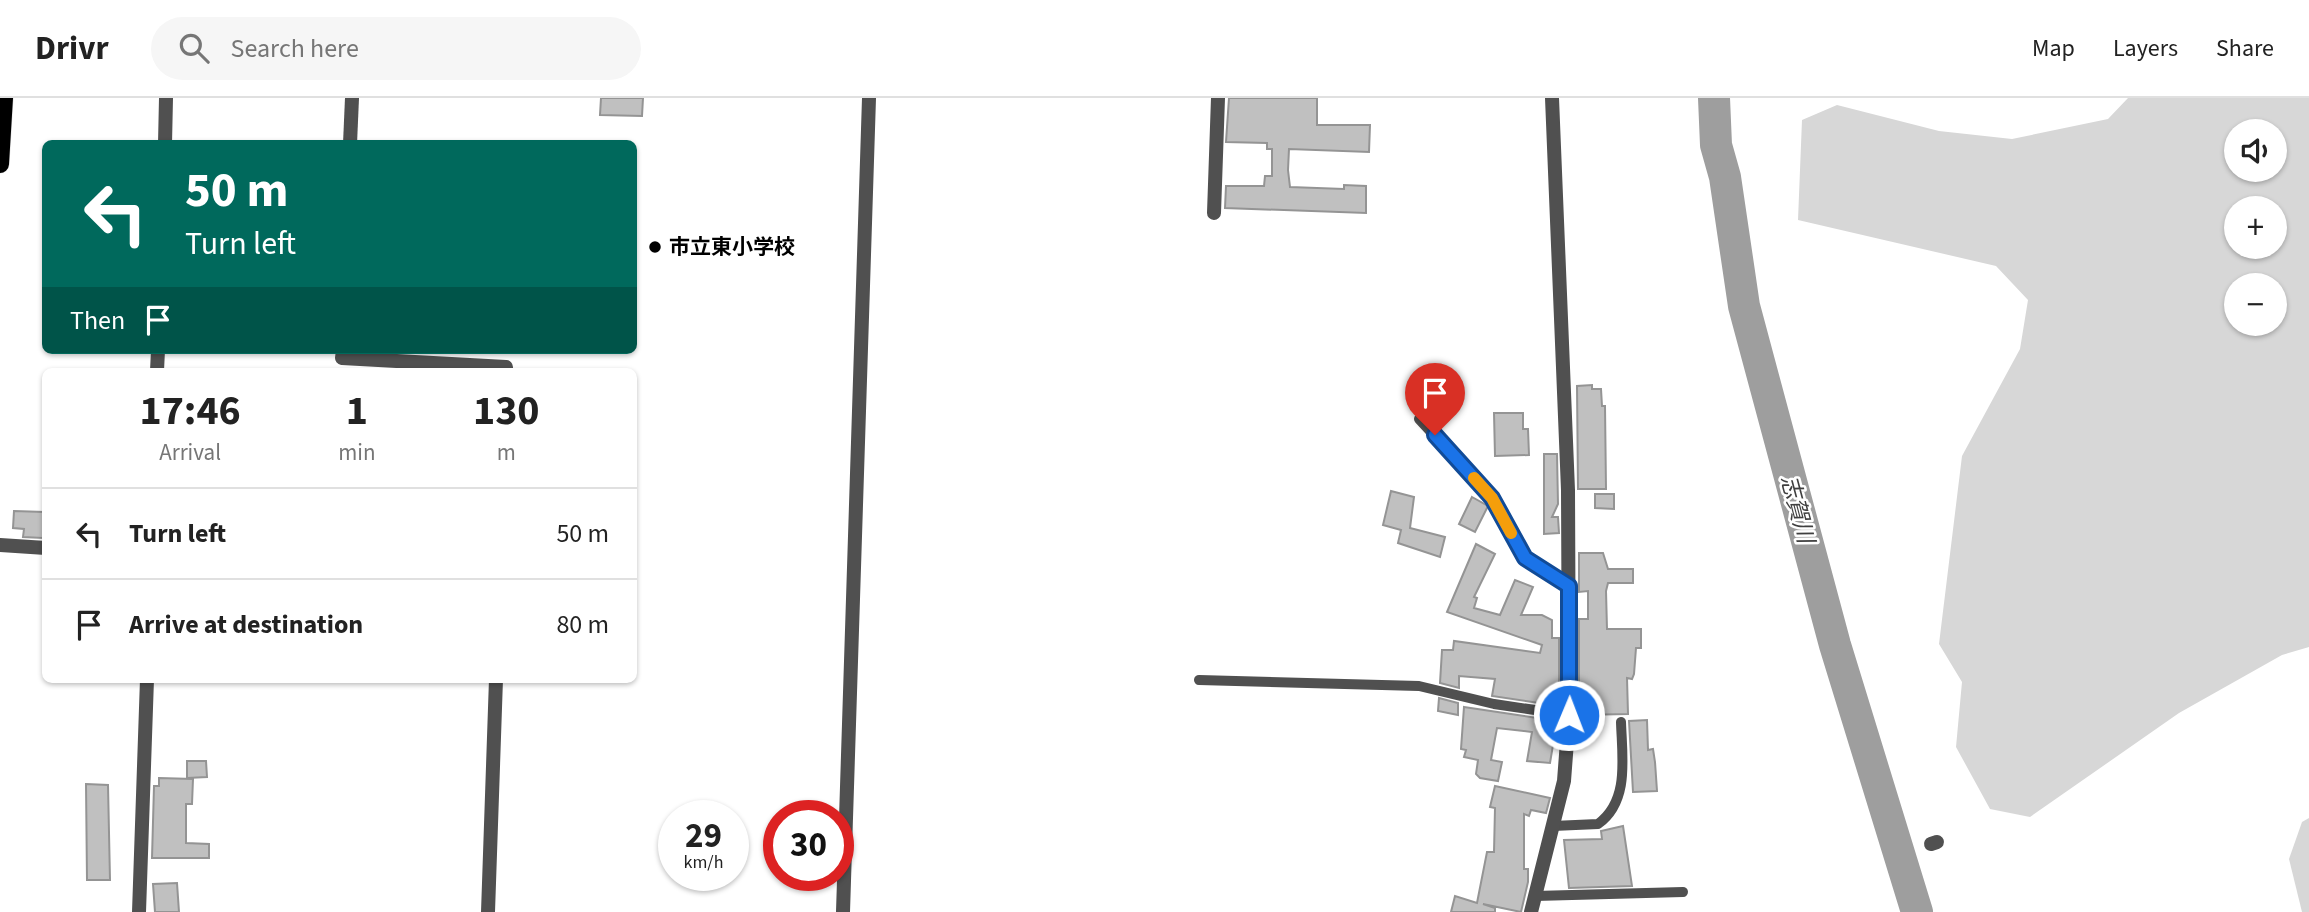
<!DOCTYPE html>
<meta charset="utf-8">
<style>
body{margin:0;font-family:"Source Sans 3","Noto Sans JP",sans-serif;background:#f6f6f6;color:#222;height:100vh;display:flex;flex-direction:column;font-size:26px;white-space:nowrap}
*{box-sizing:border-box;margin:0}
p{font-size:23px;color:#767676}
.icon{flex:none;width:38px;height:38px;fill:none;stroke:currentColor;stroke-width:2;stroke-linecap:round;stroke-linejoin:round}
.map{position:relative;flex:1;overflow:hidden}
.sheet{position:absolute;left:42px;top:270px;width:595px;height:315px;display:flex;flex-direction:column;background:#fff;border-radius:10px;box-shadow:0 2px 5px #0004}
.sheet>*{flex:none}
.top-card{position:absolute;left:42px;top:42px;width:595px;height:214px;border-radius:10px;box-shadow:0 2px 5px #0004;background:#00695c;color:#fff;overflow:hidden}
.fabs{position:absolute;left:2224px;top:21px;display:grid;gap:14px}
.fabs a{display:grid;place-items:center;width:63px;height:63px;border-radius:50%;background:#fff;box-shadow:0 2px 5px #0004;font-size:35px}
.speed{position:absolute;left:658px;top:702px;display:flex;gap:14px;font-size:35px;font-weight:700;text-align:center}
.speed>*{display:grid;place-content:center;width:91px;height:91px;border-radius:50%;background:#fff;box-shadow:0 2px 5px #0004;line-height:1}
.speed small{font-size:18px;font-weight:400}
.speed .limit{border:10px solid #d22;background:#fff;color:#111}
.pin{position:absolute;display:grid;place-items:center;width:60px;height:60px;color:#fff;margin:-72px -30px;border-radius:50% 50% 50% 0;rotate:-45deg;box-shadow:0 0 7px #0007}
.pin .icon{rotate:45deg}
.me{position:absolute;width:77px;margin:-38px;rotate:1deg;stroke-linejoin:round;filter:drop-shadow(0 0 5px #0008)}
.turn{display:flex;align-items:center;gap:24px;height:147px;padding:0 28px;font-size:32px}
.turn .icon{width:91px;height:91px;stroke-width:2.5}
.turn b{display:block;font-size:49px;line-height:60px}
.then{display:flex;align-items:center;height:66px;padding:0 28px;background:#0003;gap:14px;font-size:26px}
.eta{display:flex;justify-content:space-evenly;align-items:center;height:119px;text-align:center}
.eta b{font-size:42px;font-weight:700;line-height:49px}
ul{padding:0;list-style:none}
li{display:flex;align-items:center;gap:21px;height:91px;padding:0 28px;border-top:2px solid #e0e0e0}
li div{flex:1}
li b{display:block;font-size:26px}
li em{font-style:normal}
header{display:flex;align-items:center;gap:42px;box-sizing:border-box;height:98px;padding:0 35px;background:#fff;border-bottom:2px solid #e0e0e0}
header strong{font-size:33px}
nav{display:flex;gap:38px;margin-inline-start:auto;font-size:24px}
.search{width:490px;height:63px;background:#f6f6f6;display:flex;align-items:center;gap:18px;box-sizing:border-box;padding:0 24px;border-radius:38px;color:#767676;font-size:26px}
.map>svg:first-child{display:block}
.green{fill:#d7d7d7;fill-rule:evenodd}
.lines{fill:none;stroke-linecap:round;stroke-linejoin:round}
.river{stroke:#9e9e9e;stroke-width:32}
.building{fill:#c0c0c0;stroke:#949494;stroke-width:2}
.primary-casing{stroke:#dbdbdb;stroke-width:19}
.service{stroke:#505050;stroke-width:10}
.minor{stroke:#505050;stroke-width:14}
.primary{stroke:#000;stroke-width:18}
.route-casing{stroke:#114b97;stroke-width:18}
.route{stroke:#1a73e8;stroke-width:12}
.slow{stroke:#f59e0b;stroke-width:12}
.poi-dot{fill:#000;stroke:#fff;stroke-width:2.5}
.labels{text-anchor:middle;stroke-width:5;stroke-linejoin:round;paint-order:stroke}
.poi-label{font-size:21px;font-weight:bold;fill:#000;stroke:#fff;text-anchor:start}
.water-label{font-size:23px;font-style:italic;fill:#3f3f3f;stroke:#fff}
</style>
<header>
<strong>Drivr</strong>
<div class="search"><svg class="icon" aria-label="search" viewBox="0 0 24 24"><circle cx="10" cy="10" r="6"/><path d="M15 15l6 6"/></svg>Search here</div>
<nav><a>Map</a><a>Layers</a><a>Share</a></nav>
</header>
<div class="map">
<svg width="2309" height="814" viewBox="0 0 2309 814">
<rect width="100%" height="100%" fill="#fff"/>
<g class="green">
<path d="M2128 0H2309V549L2282 557 2179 615 2030 719 1990 711 1956 649 1962 584 1939 546 1962 358 2020 251 2028 202 1996 168 1798 122 1802 22 1837 7 1939 33 2012 41 2108 21ZM2236 33H2275V72H2236ZM2236 110H2275V149H2236ZM2236 187H2275V226H2236Z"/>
<polygon points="2309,720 2309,814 2302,814 2289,761 2302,724"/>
</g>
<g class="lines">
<polyline class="river" points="1714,0 1716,47 1725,79 1744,208 1835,547 1917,814"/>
</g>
<g class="building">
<polygon points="601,0 643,0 642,18 600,17"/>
<polygon points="1229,0 1317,0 1317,27 1370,27 1369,54 1289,51 1288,72 1290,89 1344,91 1344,87 1366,88 1366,115 1225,110 1226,88 1264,88 1265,78 1272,78 1272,51 1267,51 1267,45 1226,44"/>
<polygon points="1592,287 1592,291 1601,291 1602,308 1605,308 1606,391 1578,391 1577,288"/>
<polygon points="1494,315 1523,315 1523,331 1528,331 1529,357 1495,358"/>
<polygon points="1544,356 1557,356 1558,406 1552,419 1558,419 1559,435 1544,436"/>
<polygon points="1391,393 1414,399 1410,430 1445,439 1440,459 1398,445 1401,432 1383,427"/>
<polygon points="1595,396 1614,396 1614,411 1595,410"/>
<polygon points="1472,399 1488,408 1475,434 1459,426"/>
<polygon points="14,413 44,414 43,440 23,439 24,431 13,430"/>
<polygon points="1476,446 1495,456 1474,499 1477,500 1474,510 1500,517 1515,482 1533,489 1521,517 1542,517 1552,522 1552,540 1559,540 1559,608 1492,598 1495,581 1459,578 1459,590 1440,585 1442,552 1453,552 1454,543 1540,555 1542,547 1447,514"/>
<polygon points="1579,455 1603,455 1608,471 1633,471 1633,485 1608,485 1606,493 1607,531 1641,531 1641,550 1636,550 1634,576 1632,581 1627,580 1628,616 1579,617 1579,521 1588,521 1588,493 1579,494"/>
<polygon points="1439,600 1458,605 1458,617 1438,613"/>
<polygon points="1464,609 1557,623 1550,665 1527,663 1532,634 1497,630 1491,662 1502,664 1498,683 1480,680 1476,676 1478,662 1464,659 1466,652 1461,651"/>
<polygon points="1647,622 1648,652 1653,651 1655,664 1657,693 1633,694 1629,623"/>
<polygon points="187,663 206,663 207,679 187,680"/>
<polygon points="159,680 193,681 192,706 186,706 186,745 209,746 209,760 152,760 154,688 159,688"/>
<polygon points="86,686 108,687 110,782 87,782"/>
<polygon points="1495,688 1550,700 1546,715 1531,712 1529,718 1524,716 1524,771 1528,771 1528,784 1521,814 1483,806 1495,810 1495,814 1451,814 1455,798 1477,805 1487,754 1494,754 1495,710 1490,709"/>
<polygon points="1623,728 1632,788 1569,790 1564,742 1602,741 1601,733"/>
<polygon points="177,785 179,814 155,814 153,786"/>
</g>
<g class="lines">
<defs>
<polyline id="primary" points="0,66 4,0"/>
</defs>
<use href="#primary" class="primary-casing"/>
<g class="service">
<polyline points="1419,321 1492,400 1525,460 1569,488"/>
<polyline points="1199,582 1419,588 1494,606 1569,617"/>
<path d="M1553 728 1598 726C1630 703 1622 659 1621 624"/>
<polyline points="1535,798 1683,794"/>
</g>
<g class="minor">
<polyline points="165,46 166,0"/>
<polyline points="350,46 352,0"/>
<polyline points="1214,115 1218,0"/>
<polyline points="343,252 342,260 506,269 506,273"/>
<polyline points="157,273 158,252"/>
<polyline points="0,447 46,450"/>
<polyline points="1931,746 1937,744"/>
<polyline points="139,814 147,581"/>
<polyline points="488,814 496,581"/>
<polyline points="843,814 869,0"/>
<polyline points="1531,814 1564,683 1569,617 1568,392 1552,0"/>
</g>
<use href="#primary" class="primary"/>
</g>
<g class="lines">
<defs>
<polyline id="route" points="1435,337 1492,400 1525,460 1569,488 1569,617"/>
</defs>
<use href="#route" class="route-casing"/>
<use href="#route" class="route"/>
<polyline class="slow" points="1474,380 1492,400 1511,435"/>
</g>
<circle class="poi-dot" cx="655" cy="149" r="7"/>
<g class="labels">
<g class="poi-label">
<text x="669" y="156">市立東小学校</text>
</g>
<g class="water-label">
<text transform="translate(1798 411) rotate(75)" y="8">志賀川</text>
</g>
</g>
</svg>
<div class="fabs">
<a><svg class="icon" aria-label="sound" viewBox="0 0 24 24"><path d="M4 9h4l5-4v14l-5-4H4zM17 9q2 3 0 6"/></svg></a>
<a>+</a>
<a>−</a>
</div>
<div class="speed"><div>29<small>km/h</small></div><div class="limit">30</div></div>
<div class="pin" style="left:1435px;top:337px;background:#d93025"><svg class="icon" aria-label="arrive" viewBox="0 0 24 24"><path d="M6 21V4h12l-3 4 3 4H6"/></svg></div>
<svg class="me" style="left:1569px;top:617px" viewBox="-20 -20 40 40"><circle r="17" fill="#1a73e8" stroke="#fff" stroke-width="3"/><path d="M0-11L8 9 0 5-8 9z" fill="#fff"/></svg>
<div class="top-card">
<div class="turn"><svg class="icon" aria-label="left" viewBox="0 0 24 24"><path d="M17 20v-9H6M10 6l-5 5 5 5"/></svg><div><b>50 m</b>Turn left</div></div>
<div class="then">Then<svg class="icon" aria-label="arrive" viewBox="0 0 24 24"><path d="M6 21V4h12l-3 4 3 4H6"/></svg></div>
</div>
<section class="sheet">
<div class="eta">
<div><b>17:46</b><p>Arrival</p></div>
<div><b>1</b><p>min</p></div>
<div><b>130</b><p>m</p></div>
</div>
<ul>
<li><svg class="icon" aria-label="left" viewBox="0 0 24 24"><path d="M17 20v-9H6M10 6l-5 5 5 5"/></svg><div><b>Turn left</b></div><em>50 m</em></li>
<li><svg class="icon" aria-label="arrive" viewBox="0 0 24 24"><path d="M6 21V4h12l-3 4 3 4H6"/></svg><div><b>Arrive at destination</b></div><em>80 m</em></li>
</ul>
</section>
</div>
